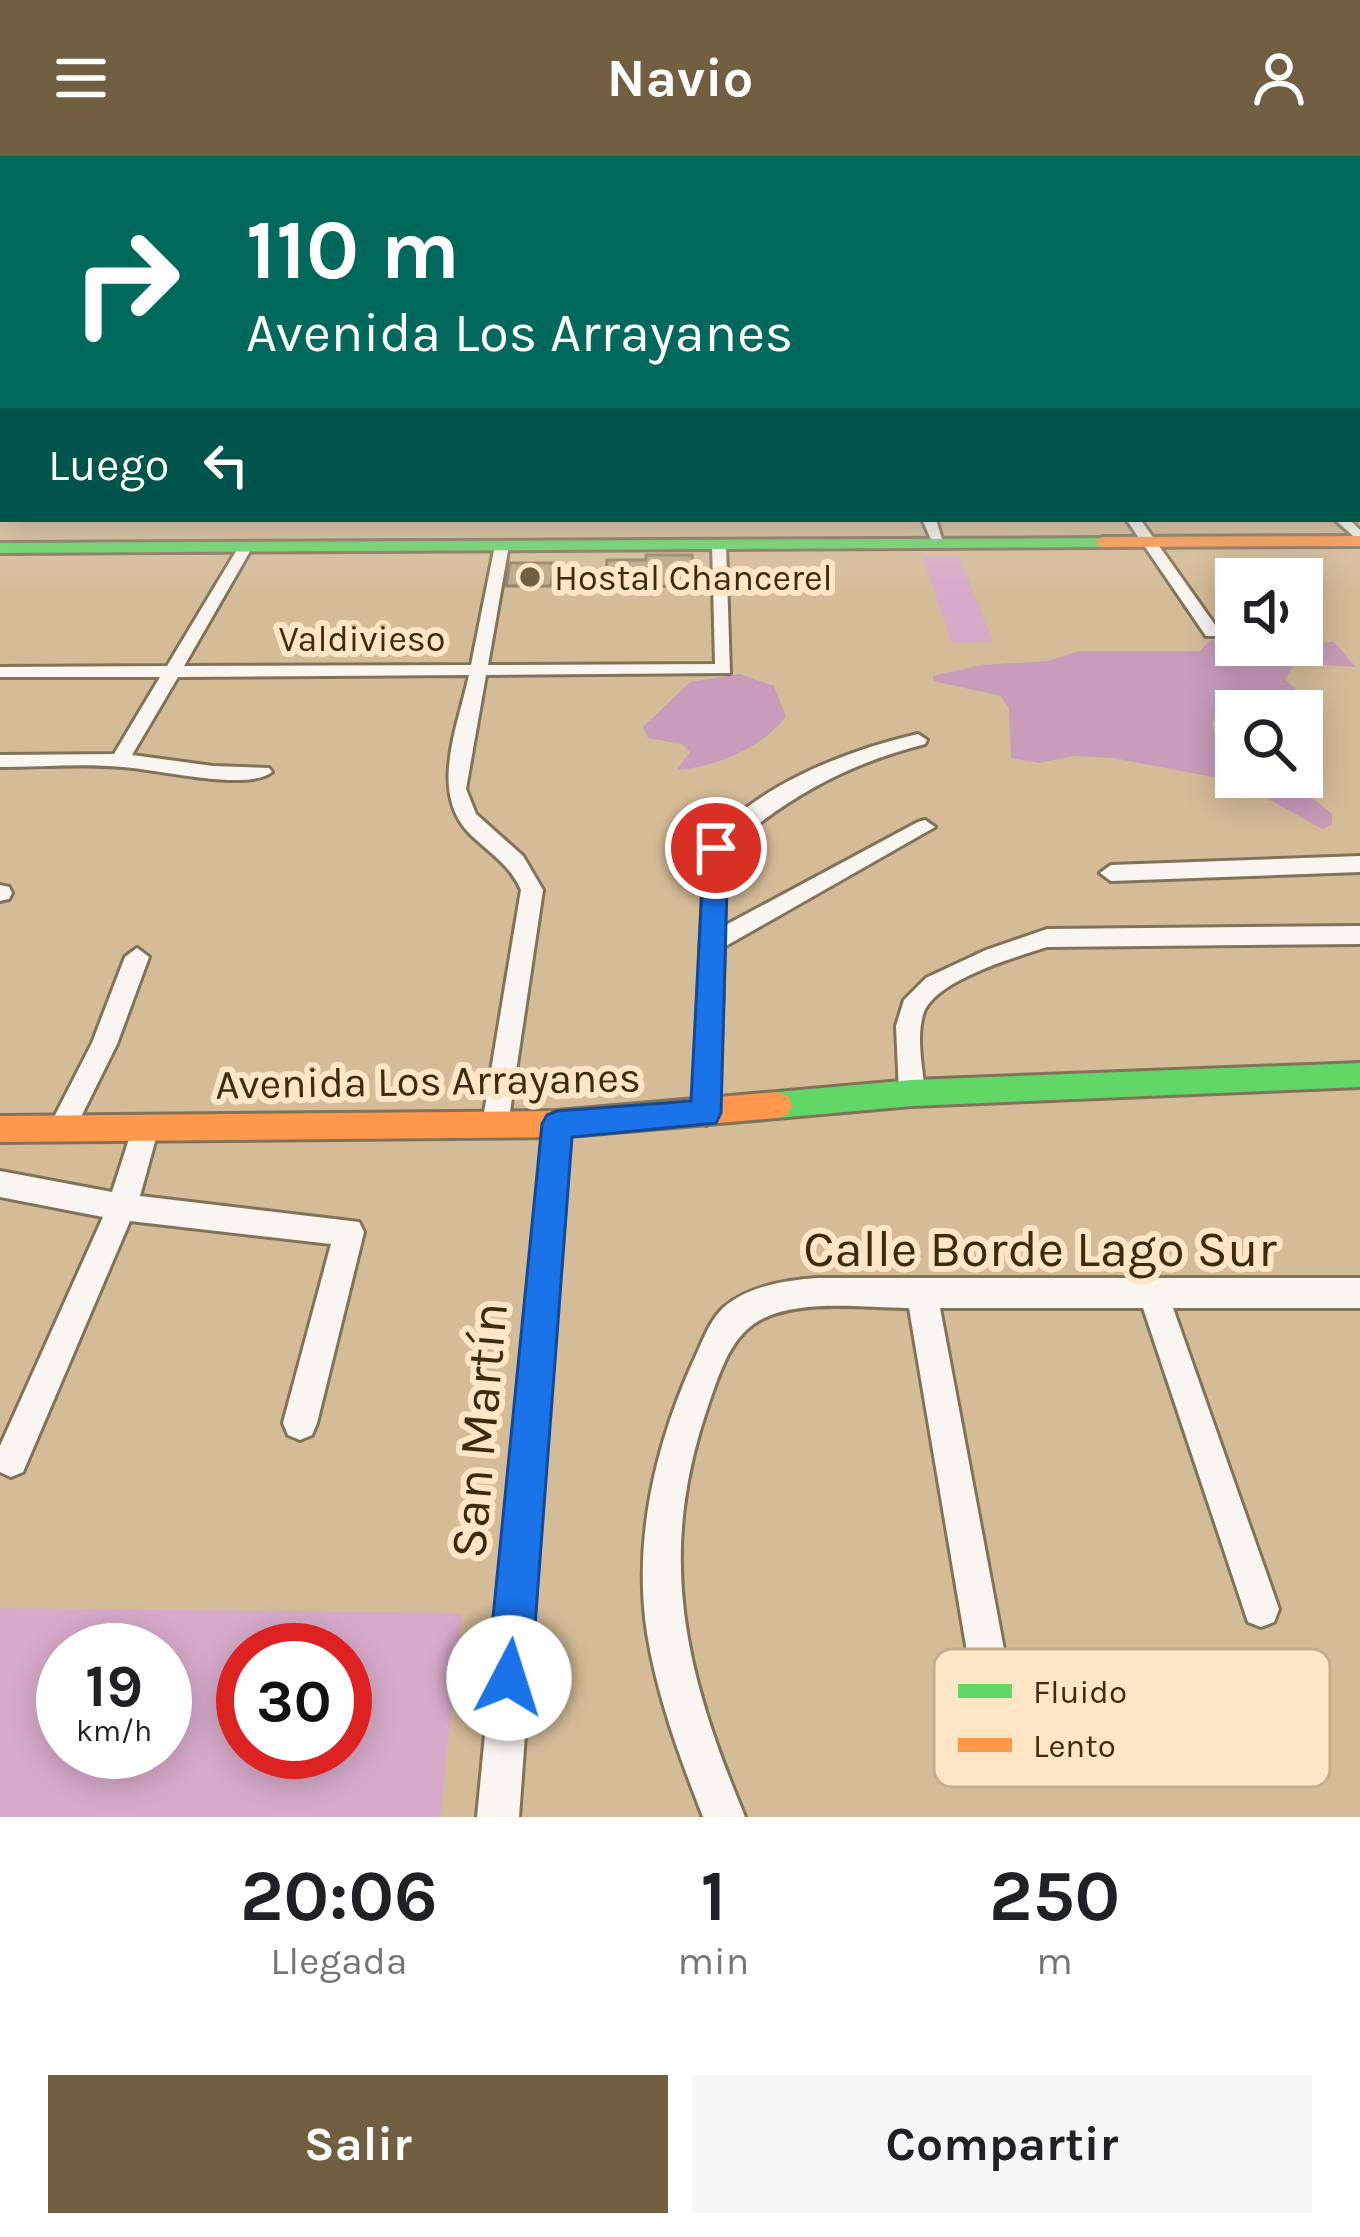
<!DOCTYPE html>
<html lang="es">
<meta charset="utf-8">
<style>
body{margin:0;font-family:Karla,sans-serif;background:#f6f6f6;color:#202124;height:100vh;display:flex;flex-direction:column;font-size:45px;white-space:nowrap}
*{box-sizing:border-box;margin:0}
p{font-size:39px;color:#757577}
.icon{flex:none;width:66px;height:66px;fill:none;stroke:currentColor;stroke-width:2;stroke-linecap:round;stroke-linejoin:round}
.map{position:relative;height:1661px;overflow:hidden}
.details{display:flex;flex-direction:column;background:#fff;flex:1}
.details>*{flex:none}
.banner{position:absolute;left:0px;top:0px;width:1362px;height:366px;box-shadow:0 6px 30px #0003;background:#00695c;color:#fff;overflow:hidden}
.buttons{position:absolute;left:1215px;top:402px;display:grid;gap:24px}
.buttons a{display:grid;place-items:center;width:108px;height:108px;border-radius:0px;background:#fff;box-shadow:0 6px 30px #0003;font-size:60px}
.speed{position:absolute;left:36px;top:1467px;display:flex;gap:24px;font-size:60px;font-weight:700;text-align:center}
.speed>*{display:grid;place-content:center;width:156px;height:156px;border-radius:50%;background:#fff;box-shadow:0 6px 30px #0003;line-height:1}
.speed small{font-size:30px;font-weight:400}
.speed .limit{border:18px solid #d22;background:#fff;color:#111}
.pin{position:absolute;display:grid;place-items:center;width:102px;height:102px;color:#fff;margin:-51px;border:6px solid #fff;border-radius:50%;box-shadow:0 3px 12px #0007}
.me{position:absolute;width:132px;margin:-66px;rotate:5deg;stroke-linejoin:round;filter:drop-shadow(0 0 9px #0008)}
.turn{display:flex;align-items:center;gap:42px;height:252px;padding:0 48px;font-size:54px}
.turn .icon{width:156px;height:156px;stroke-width:2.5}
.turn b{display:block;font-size:84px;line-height:102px}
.then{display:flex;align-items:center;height:114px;padding:0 48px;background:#0003;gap:24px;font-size:45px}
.eta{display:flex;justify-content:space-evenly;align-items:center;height:204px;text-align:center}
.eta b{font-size:72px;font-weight:700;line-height:84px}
.action{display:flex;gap:24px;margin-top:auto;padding:24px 48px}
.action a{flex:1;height:138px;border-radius:0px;background:#725e40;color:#fff;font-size:48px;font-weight:700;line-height:138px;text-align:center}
.action a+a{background:#f6f6f6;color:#202124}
header{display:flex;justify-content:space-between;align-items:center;height:156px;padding:0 48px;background:#725e40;color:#fff;font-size:54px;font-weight:700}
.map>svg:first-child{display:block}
.green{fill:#d7aac9;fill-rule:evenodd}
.forest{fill:#c89cba}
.building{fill:#bba88c;stroke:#958265;stroke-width:3}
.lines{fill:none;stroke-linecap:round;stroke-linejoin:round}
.street-casing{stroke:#827258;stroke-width:6}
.fast-casing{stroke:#827258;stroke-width:6}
.slow-casing{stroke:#827258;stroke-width:6}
.street{fill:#f9f5f0;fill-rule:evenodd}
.fast{fill:#63d668;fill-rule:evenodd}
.slow{fill:#ff974d;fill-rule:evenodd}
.route{fill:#1a73e8;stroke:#114b97;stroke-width:3}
.poi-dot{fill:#725e40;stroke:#fde6c6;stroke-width:4.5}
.labels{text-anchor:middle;stroke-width:12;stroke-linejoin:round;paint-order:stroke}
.far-poi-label{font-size:36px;fill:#3d2b10;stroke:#fde6c6;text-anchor:start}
.far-street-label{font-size:36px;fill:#3d2b10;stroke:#fde6c6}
.street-label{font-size:42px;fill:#3d2b10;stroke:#fde6c6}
.near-street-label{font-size:51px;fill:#3d2b10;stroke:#fde6c6}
.key{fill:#fde6c6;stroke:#c3ae8f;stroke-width:3}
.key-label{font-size:33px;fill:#3d2b10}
</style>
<header><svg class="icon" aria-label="menu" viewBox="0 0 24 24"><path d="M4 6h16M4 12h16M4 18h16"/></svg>Navio<svg class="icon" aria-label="person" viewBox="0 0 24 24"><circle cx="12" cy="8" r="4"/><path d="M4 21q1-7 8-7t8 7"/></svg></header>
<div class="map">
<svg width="1360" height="1661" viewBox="0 0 1360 1661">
<rect width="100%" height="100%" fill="#d5bc99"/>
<g class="green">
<polygon points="922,400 959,400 993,486 952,487"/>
<path d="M0 1452 462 1457 440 1661H0ZM63 1494H165V1596H63ZM243 1494H345V1596H243Z"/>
</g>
<g class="forest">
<path d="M1210 484 1266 490 1334 486 1356 511 1295 507 1285 523 1297 535 1253 545 1212 566 1216 588 1236 605V621C1275 621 1303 632 1332 658V669L1322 673 1245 630 1208 620 1113 602 1074 600 1039 607 1011 602 1009 553 1001 540 933 525V520L981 509 1048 505 1079 495H1200Z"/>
<path d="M740 518 774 530 786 560C763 592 715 611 677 614L690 596 682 588 648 582 643 571 690 526Z"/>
</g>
<g class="building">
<polygon points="646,399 692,399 694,430 605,431 607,404 646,404"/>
<polygon points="510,407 554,407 551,430 506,430"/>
</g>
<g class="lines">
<defs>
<g id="street">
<rect x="1359" y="220" width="1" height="6"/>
<rect x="0" y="281" width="3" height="8"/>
<rect x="1359" y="289" width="1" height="8"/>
<polygon points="922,363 936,363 944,390 934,390"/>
<polygon points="1126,363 1140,363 1220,476 1218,480 1206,480"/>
<polygon points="1334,363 1349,363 1360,374 1360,386"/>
<path d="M719 384 726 388 730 517 486 519 466 633 476 658 523 700 543 734 508 969 504 977 495 981 486 977 482 969 521 734C510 709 490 697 471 679 428 637 458 571 469 519L178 521 132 599 213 610 269 612 272 616C247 636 157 613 123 611 83 607 41 611 0 611V599L114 598 160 521H0V511L167 510 241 387 253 390 184 510 471 509 495 389 502 385 509 389 488 509 715 508 712 388Z"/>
<path d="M918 578 927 584 925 588C847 608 786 641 726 695L724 770 918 666 925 664 935 671 724 791 719 957 715 965 706 969 697 965 693 957 705 692C753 630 845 595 918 578Z"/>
<polygon points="1360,700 1360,716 1111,725 1100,717 1111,709"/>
<polygon points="0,729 9,731 12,737 9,743 0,745"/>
<path d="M1360 770V788L1047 791C1016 801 932 825 923 859 916 883 923 913 925 937L921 945 912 948 903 945 899 937 896 870 904 844 926 822 986 794 1047 773Z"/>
<polygon points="137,792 149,801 117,888 71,981 61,985 51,981 48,973 92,887 125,801"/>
<polygon points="557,956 566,960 570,968 519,1661 477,1661 544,968 548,960"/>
<polygon points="146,959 156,963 159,971 140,1040 359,1066 364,1076 317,1267 312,1279 300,1284 288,1279 283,1267 331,1088 130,1065 23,1316 11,1321 0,1316 0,1290 103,1061 0,1041 0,1015 112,1036 133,971 136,963"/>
<path d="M818 1122H1360V1152H1173L1279 1453 1274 1466 1261 1471 1248 1466 1143 1152H940L1011 1531 1006 1545 992 1550 978 1545 973 1531 909 1152C864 1152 805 1143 764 1162 732 1177 721 1213 710 1244 655 1399 684 1514 745 1661H703C680 1602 657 1540 647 1477 633 1385 655 1291 692 1208 701 1190 708 1166 723 1152 748 1130 786 1124 818 1122Z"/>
</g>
<g id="fast">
<rect x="1359" y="209" width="1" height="9"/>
<polygon points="1108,382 1108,390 1102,391 0,397 0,387"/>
<polygon points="1360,907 1360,931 912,950 777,962 766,958 762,949 766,940 777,936 912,924"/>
</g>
<g id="slow">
<polygon points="1360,380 1360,390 1102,391 1094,386 1102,381"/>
<polygon points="777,936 788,940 792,949 788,958 777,962 557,981 0,986 0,960 557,955"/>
</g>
</defs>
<use href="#street" class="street-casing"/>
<use href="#fast" class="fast-casing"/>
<use href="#slow" class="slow-casing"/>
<use href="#street" class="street"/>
<use href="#fast" class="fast"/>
<use href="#slow" class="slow"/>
</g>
<linearGradient id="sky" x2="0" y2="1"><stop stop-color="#6fb3ce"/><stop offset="0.47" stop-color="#ece1d1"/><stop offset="1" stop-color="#ece1d1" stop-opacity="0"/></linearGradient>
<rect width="1360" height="437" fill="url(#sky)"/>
<polygon class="route" points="716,683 728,692 721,957 716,967 572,981 531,1522 525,1538 509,1544 494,1538 487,1522 542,968 547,959 557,955 691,945 704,692"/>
<circle class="poi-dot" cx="530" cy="421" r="12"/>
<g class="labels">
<g class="far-poi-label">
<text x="554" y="434">Hostal Chancerel</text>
</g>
<g class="far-street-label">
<text x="362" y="495">Valdivieso</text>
</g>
<g class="street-label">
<text transform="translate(428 924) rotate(-1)" y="15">Avenida Los Arrayanes</text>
</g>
<g class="near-street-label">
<text x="1040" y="1110">Calle Borde Lago Sur</text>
<text transform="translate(478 1274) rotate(-85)" y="18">San Martín</text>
</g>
</g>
<rect x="934" y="1493" width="396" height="138" rx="18" class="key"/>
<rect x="958" y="1528" width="54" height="14" fill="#63d668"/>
<rect x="958" y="1582" width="54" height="14" fill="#ff974d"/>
<g class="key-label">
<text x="1033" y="1547">Fluido</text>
<text x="1033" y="1601">Lento</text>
</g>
</svg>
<div class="buttons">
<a><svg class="icon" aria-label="sound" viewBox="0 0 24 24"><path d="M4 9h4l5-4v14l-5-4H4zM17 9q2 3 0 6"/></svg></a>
<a><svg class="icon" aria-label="search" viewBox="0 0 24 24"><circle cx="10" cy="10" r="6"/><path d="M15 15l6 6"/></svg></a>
</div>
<div class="speed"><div>19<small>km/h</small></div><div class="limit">30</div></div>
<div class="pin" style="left:716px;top:692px;background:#d93025"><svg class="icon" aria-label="arrive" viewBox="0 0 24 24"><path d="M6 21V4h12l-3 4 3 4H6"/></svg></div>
<svg class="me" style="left:509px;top:1522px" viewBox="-20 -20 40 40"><circle r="19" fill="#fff"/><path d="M0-13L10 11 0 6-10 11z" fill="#1a73e8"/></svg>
<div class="banner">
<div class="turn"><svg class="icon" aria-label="right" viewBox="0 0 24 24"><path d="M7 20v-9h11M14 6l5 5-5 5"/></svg><div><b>110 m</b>Avenida Los Arrayanes</div></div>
<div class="then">Luego<svg class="icon" aria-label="left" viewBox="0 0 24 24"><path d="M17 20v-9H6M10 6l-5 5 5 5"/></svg></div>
</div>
</div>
<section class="details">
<div class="eta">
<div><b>20:06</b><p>Llegada</p></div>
<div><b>1</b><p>min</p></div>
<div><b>250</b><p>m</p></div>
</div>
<div class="action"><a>Salir</a><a>Compartir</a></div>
</section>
